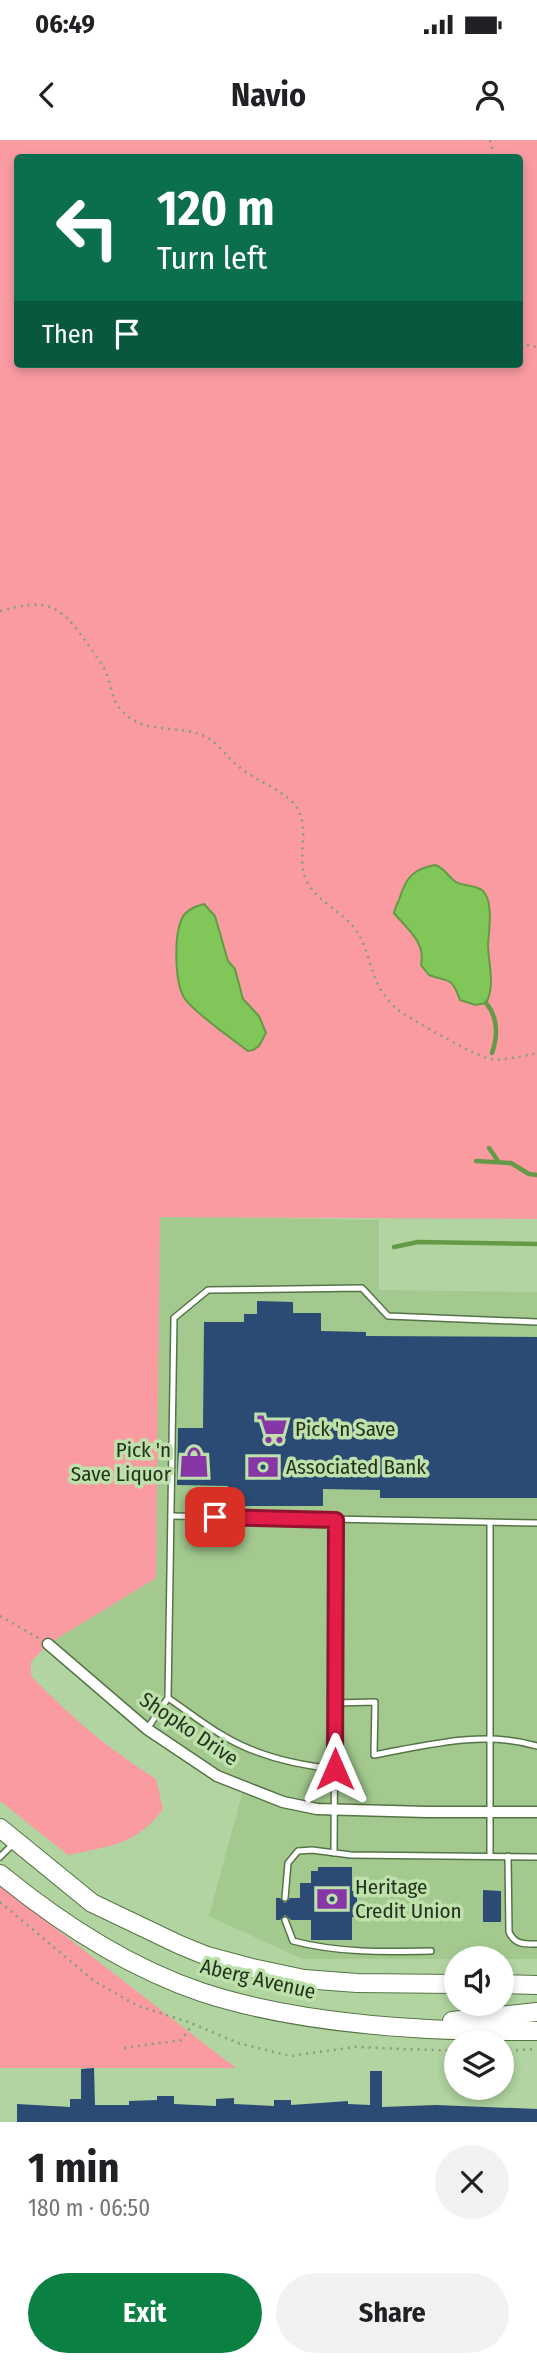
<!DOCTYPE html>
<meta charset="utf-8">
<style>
body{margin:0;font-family:"Fira Sans Condensed",sans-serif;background:#f2f2f2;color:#202124;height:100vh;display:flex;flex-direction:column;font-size:26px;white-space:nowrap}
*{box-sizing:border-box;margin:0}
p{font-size:23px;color:#757577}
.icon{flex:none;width:38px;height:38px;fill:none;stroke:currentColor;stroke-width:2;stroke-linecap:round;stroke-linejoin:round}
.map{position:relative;height:1982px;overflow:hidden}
.panel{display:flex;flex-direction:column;background:#fff;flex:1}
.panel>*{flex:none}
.hud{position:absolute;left:14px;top:14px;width:509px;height:214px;border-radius:7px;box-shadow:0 4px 10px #0003;background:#0b6e4f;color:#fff;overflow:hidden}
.buttons{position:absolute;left:444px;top:1806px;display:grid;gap:14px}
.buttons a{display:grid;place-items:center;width:70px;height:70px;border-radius:50%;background:#fff;box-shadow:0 4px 10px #0003;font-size:35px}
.pin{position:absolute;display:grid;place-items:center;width:60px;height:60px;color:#fff;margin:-30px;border-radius:14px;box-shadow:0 4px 10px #0006}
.me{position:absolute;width:77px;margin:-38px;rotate:0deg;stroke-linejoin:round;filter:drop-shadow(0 0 5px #0008)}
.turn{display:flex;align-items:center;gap:24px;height:147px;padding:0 28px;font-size:32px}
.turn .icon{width:91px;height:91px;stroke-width:2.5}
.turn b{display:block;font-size:49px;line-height:60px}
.then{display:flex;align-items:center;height:66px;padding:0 28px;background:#0003;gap:14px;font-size:26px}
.round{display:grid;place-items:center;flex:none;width:74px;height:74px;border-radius:37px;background:#f2f2f2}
.head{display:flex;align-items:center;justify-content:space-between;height:119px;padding:0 28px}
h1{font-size:42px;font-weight:700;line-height:52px}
.cta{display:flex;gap:14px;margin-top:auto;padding:14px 28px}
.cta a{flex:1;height:80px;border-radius:42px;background:#0b8043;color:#fff;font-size:28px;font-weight:700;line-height:80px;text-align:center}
.cta a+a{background:#f2f2f2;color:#202124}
.status{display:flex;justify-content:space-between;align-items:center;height:49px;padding:0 35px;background:#fff;direction:ltr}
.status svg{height:19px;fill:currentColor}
header{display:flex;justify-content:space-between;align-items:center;height:91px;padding:0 28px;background:#fff;font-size:32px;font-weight:700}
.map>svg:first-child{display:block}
.built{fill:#a3c98f}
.green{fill:#fa9ba2;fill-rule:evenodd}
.water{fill:#80c658;stroke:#649946;stroke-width:2}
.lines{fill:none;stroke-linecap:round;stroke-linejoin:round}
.stream{stroke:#649946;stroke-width:4.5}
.building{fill:#2b4b74}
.lane-casing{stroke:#557445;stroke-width:8}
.street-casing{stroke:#557445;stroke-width:13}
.primary-casing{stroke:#557445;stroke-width:20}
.path{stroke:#84a076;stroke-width:2.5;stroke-dasharray:2 5;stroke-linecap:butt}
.lane{stroke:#fff;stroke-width:5}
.street{stroke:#fff;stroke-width:10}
.primary{stroke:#fff;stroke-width:18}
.route-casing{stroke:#92132f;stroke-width:18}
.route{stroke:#e11d48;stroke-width:12}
.labels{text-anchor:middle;stroke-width:7;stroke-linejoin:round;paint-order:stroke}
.poi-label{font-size:21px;fill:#24311d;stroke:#bee1ac;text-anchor:start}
.street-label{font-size:21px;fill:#24311d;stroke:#bee1ac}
</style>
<div class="status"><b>06:49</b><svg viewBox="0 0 49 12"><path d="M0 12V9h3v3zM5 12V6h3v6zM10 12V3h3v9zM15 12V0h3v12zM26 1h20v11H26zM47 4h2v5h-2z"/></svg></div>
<header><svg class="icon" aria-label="back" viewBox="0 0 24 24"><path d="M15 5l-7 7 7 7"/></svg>Navio<svg class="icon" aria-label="person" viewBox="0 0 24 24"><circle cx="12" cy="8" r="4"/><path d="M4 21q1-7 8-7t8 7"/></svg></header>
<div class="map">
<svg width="537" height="1982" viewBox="0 0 537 1982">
<rect width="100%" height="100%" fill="#b1d4a0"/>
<polygon class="built" points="160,1076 379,1080 379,1150 537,1152 537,1819 302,1819 209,1776 244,1647 147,1589 48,1504 156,1437"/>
<g class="green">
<path d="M0 0H537V1079L160 1077 156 1438 48 1504 31 1522V1536C72 1578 106 1607 156 1639L163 1669C137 1705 109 1706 68 1715L0 1661ZM18 18H520V224H18Z"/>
<polygon points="0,1745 215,1912 236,1928 0,1928"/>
</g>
<g class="water">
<path d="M435 725C444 727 448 737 456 742 463 746 476 745 482 750 494 760 489 791 488 804 488 823 496 845 486 863L475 865 460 860C451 836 451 843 429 835L421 825C426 802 407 789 394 773 395 767 398 763 400 757 406 738 413 729 435 725Z"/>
<path d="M204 764 215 776 228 821 235 829 243 859 259 876 266 893 259 906 253 910 248 911C231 898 196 874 185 859 174 843 174 795 182 778 186 770 196 766 204 764Z"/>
</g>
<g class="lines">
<g class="stream">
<path d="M486 863C498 877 498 896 492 913"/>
<polyline points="489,1008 498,1021"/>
<polyline points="476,1021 511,1023 529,1034 537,1035"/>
<polyline points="394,1107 418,1102 537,1104"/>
</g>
</g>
<g class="building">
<polygon points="257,1161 293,1162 293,1173 321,1173 321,1191 366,1192 366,1196 537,1197 537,1358 380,1358 380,1350 323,1349 323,1366 227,1366 228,1346 177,1345 178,1288 203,1288 204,1182 244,1182 244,1174 257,1174"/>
<polygon points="318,1727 352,1727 352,1751 357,1751 357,1777 352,1777 352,1800 311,1800 311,1780 291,1780 285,1775 280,1780 276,1780 276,1758 280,1758 285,1763 290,1758 300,1758 300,1743 311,1743 311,1731 318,1731"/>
<polygon points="483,1750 501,1751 501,1782 483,1782"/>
<polygon points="94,1928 95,1965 129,1965 129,1961 157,1960 157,1956 174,1956 174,1964 216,1966 216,1959 234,1958 234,1964 274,1966 274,1960 291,1960 291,1965 348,1961 348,1964 370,1965 370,1931 382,1931 382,1967 436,1965 537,1969 537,1982 17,1982 17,1964 70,1967 70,1959 81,1959 81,1929"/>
</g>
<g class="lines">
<defs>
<g id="lane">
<polyline points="171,1376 537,1383"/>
<path d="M168 1558C186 1570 203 1584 222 1595 256 1616 296 1625 335 1629"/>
<path d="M335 1563 375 1562 374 1615C428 1605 483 1590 537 1606"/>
<polyline points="147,1589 168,1558 174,1178 208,1150 362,1148 388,1176 537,1182"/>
<polyline points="334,1713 336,1380"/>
<polyline points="490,1716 490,1383"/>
<path d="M508 1716 509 1792C515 1805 524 1804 537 1804"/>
<polyline points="0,1717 15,1702"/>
<polyline points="285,1758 288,1723 298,1711 312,1710 351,1715 537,1717"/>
<path d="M285 1780 293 1801C338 1813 385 1812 431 1811"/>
</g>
<polyline id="street" points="48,1504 147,1589 217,1636 283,1662 317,1669 427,1672 537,1672"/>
<g id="primary">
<polyline points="0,1688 92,1763 180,1805 207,1816 252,1828 304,1839 357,1843 457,1844"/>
<path d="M0 1734C60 1783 127 1827 201 1852 301 1885 431 1892 537 1891"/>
<polyline points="502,1844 537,1845"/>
<polyline points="452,1881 537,1872"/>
</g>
</defs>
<use href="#lane" class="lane-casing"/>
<use href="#street" class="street-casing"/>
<use href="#primary" class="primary-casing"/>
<g class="path">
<polyline points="490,0 494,18"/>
<polyline points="520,204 537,207"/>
<path d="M0 471C44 459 58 462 84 499 92 511 102 522 107 535 112 549 112 562 124 573 147 595 178 584 204 596 218 602 227 618 239 627 254 639 273 646 288 658 317 682 293 714 307 742 318 762 343 772 356 790 369 809 370 834 383 853 387 859 392 865 397 869 410 879 477 917 490 919 505 921 522 916 537 913"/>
<polyline points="0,1476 40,1499"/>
<polyline points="0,1762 94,1841 136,1865 191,1883 238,1903 290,1916 355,1907 457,1911"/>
<polyline points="124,1908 181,1900 193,1884"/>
<polyline points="502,1911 537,1909"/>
</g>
<use href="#lane" class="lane"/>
<use href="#street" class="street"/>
<use href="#primary" class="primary"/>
</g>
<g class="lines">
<defs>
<polyline id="route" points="215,1377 336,1380 335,1629"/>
</defs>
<use href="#route" class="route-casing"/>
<use href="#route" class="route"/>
</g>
<defs>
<symbol id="supermarket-bare" viewBox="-9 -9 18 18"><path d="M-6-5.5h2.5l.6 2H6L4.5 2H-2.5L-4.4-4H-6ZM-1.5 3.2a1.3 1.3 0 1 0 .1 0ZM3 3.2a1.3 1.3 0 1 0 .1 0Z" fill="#8736a6" stroke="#bee1ac" stroke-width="2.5" paint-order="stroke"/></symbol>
<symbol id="shop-bare" viewBox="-9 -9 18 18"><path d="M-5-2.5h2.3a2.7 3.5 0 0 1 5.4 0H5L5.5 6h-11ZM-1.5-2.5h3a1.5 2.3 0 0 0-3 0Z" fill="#8736a6" stroke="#bee1ac" stroke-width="2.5" paint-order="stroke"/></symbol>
<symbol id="bank-bare" viewBox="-9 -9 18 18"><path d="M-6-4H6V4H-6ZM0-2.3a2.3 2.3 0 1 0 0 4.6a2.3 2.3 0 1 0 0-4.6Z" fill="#8736a6" stroke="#bee1ac" stroke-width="2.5" paint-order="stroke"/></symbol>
</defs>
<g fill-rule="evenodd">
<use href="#supermarket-bare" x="250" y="1267" width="44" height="44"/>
<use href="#shop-bare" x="172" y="1300" width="44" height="44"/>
<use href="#bank-bare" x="241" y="1305" width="44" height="44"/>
<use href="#bank-bare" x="310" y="1737" width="44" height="44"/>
</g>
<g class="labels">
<g class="poi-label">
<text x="295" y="1296">Pick 'n Save</text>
<text x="171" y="1317" text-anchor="end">Pick 'n<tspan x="171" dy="24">Save Liquor</tspan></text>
<text x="286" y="1334">Associated Bank</text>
<text x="355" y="1754">Heritage<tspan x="355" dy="24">Credit Union</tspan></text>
</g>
<g class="street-label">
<text transform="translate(189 1589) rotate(34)" y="7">Shopko Drive</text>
<text transform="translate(258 1839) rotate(13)" y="7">Aberg Avenue</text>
</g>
</g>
</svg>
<div class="buttons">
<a><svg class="icon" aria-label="sound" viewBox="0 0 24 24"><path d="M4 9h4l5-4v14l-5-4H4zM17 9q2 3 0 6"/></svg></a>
<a><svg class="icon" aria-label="layers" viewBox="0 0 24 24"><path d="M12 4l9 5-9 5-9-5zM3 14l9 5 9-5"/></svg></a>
</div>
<div class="pin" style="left:215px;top:1377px;background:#d93025"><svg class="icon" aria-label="arrive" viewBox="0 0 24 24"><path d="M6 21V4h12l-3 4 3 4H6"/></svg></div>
<svg class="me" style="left:335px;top:1629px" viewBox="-20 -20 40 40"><path d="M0-17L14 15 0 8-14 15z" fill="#e11d48" stroke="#fff" stroke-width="4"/></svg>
<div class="hud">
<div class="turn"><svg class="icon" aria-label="left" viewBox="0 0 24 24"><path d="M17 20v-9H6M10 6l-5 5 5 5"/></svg><div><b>120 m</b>Turn left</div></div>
<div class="then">Then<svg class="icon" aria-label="arrive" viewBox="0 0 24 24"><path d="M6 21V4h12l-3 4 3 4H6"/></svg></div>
</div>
</div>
<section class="panel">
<div class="head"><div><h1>1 min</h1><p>180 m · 06:50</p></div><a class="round"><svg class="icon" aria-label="close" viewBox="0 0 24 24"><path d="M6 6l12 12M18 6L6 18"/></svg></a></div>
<div class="cta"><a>Exit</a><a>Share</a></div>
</section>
